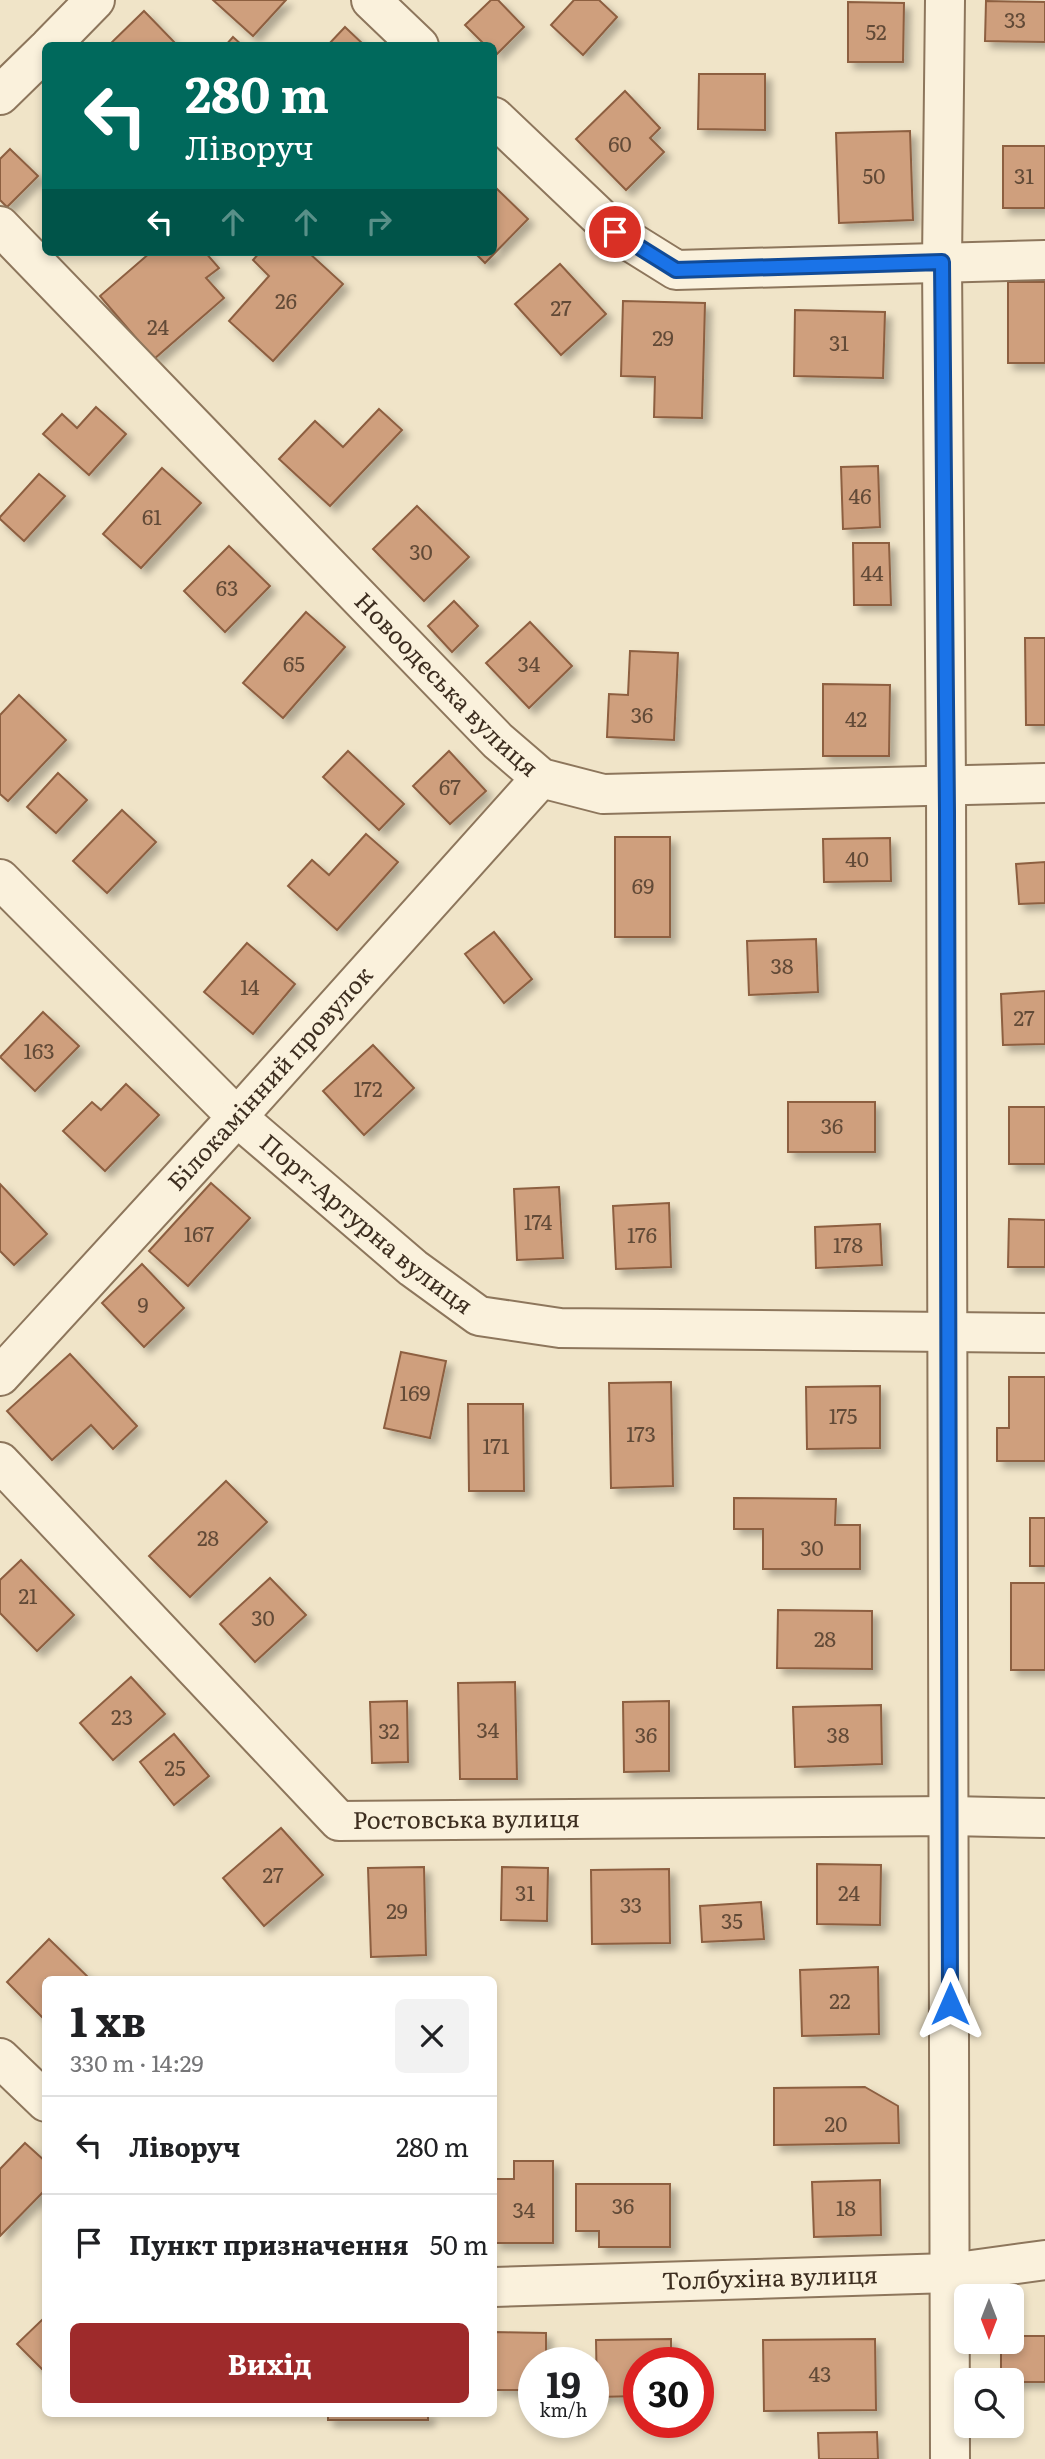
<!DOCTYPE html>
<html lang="uk">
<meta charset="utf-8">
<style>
body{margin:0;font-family:Literata,serif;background:#f2f2f2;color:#202124;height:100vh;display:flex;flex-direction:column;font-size:26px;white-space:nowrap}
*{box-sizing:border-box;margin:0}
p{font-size:23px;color:#757577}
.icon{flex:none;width:38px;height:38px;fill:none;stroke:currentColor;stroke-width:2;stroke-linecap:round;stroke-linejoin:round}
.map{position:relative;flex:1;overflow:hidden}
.sheet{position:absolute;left:42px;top:1976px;width:455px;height:441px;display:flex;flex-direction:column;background:#fff;border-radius:10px;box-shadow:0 4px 10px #0003}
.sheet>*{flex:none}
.banner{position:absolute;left:42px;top:42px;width:455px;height:214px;border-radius:10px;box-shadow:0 4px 10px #0003;background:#00695c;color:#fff;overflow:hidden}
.needle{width:46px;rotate:180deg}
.tools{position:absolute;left:954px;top:2284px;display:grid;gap:14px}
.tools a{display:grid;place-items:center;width:70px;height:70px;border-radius:10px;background:#fff;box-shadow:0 4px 10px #0003;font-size:35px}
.speed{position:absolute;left:518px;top:2347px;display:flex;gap:14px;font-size:35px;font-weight:700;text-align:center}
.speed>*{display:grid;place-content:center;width:91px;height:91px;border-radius:50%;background:#fff;box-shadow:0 4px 10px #0003;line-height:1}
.speed small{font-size:18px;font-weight:400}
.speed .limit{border:10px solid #d22;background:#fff;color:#111}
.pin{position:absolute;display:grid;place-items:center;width:60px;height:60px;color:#fff;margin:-30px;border:4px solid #fff;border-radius:50%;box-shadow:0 2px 7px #0007}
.me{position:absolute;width:77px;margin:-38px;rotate:0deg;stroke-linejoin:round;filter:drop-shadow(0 0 5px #0008)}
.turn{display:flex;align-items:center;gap:24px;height:147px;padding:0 28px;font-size:32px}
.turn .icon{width:91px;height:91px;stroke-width:2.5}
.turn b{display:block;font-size:49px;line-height:60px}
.lanes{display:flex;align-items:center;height:66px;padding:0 28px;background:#0003;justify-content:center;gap:35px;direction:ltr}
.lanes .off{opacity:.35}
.round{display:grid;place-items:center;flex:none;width:74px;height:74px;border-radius:10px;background:#f2f2f2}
.headline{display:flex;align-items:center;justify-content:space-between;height:119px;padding:0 28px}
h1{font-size:42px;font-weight:700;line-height:52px}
.button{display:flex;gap:14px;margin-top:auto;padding:14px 28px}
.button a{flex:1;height:80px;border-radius:10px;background:#9e2a2b;color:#fff;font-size:28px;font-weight:700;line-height:80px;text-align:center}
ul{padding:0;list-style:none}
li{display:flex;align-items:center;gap:21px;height:98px;padding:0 28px;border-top:2px solid #e0e0e0}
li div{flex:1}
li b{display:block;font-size:26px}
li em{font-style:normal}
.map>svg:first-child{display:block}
.building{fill:#cf9f7d;stroke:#8d5f41;stroke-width:2;filter:url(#shadow)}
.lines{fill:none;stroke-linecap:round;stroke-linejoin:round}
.minor-casing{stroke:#8d765c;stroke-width:42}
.minor{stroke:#faf1dc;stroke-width:38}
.route-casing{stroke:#114b97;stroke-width:18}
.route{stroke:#1a73e8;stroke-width:12}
.labels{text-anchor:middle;stroke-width:7;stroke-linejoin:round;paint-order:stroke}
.number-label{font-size:21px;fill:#624a37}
.street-label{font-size:24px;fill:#3d2e20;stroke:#f7eed8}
</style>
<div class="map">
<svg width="1045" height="2459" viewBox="0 0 1045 2459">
<defs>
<filter id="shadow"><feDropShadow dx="6" dy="6" stdDeviation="3.5" flood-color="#0004"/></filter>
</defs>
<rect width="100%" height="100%" fill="#f0e4c8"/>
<g class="building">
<polygon points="213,0 286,0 253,36"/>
<polygon points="491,0 498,0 524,27 496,55 494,46 486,46 465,25"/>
<polygon points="574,0 599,0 617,17 583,55 551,25"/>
<polygon points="986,1 1045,2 1045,42 985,41"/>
<polygon points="848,2 904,3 903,62 848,62"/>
<polygon points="144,11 178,46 108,46"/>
<polygon points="345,27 365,46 327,46"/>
<polygon points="233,37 243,46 225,46"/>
<polygon points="699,74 765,74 765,130 698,129"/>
<polygon points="625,91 660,128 650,138 664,152 626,190 576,139"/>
<polygon points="910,131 913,220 839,223 836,133"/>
<rect x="1003" y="146" width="42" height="62"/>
<polygon points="10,149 38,176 7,207 0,200 0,159"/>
<polygon points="494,186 528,219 485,263 474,252 494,252"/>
<polygon points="151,252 205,252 219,268 206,278 224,298 154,359 100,296"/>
<polygon points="260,252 308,252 343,284 273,361 229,321 269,276 253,260"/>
<polygon points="560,264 606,314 561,355 515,304"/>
<rect x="1008" y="282" width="37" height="81"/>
<polygon points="623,301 705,303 702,418 654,417 655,377 621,376"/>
<polygon points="795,310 885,312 883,378 794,376"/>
<polygon points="96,407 126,434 89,475 43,434 62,414 77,428"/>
<polygon points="379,409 402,430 330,506 279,459 315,421 343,447"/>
<polygon points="878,466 880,527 843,529 841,467"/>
<polygon points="162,468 201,503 141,568 103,534"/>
<polygon points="39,474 65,496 24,541 0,519 0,517"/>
<polygon points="417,506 469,557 424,601 373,549"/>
<polygon points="853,543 889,543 891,605 854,605"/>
<polygon points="229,546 270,586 225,632 184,591"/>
<polygon points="454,601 478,626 452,652 428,626"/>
<polygon points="306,612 345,647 283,718 243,683"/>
<polygon points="530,622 572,666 529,708 486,663"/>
<polygon points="1025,638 1045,638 1045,725 1026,725"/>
<polygon points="630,651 678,653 674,740 607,737 609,694 628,695"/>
<polygon points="823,684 890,685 889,756 823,756"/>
<polygon points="19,695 66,740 8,801 0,794 0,715"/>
<polygon points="348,751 404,804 379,830 323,777"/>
<polygon points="449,751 486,791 450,824 413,786"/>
<polygon points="58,773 87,800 56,833 27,807"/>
<polygon points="122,810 156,842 107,893 73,861"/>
<polygon points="366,834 398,862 337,930 288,886 312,860 329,875"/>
<rect x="615" y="837" width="55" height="100"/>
<polygon points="890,838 891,881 824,882 823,839"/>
<polygon points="1045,862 1045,903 1019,904 1016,864"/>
<polygon points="494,932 532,979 504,1003 465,954"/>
<polygon points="816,939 818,992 749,995 747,941"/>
<polygon points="247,943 295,984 253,1034 204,992"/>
<polygon points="1045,991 1045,1044 1003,1045 1001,994"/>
<polygon points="43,1012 79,1046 35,1091 0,1057"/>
<polygon points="373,1045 414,1088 364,1135 323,1091"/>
<polygon points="126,1084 159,1115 105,1171 63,1131 92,1102 101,1110"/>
<rect x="788" y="1102" width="87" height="50"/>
<rect x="1009" y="1107" width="36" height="57"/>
<polygon points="211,1183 250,1218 188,1286 149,1251"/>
<polygon points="0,1184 47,1234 14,1265 0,1251"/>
<polygon points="559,1187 563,1258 517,1260 514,1189"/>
<polygon points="669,1203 671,1267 616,1269 613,1206"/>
<polygon points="1009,1219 1045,1220 1045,1267 1008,1267"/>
<polygon points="880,1224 882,1265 816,1268 815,1227"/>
<polygon points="142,1264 184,1308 144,1347 102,1303"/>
<polygon points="401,1352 446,1361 430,1438 384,1428"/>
<polygon points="70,1354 137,1426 113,1449 91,1425 52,1460 7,1411"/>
<polygon points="1009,1377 1045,1377 1045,1461 997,1461 997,1428 1009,1428"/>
<polygon points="671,1382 673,1486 611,1488 609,1383"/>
<polygon points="880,1386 880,1448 807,1449 806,1387"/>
<polygon points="468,1404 523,1404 524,1491 469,1491"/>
<polygon points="226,1481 267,1522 190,1597 149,1556"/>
<polygon points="734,1498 836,1499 835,1525 860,1525 860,1569 763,1569 763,1529 734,1529"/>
<rect x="1030" y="1518" width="15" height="48"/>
<polygon points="21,1560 74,1615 37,1651 0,1613 0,1580"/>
<polygon points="270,1578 306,1615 255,1662 220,1624"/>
<rect x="1011" y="1583" width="34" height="87"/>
<polygon points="778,1610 872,1611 872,1669 777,1668"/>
<polygon points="131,1677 165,1714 113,1760 80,1723"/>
<polygon points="515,1682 517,1779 460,1779 458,1683"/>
<polygon points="407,1701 408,1762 372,1763 370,1702"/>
<polygon points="669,1701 669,1771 624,1772 623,1702"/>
<polygon points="881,1705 882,1764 795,1767 793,1707"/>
<polygon points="174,1734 209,1776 174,1805 140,1762"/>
<polygon points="281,1828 323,1875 264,1926 223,1878"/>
<polygon points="817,1864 881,1865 880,1925 817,1924"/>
<polygon points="424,1867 426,1955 371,1957 368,1868"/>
<polygon points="502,1867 548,1868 547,1921 501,1920"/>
<polygon points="669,1869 670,1943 592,1944 591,1870"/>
<polygon points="761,1902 764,1939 702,1942 700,1906"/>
<polygon points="49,1939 90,1979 46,1979 46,2021 7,1982"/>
<polygon points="878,1967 879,2034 802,2036 800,1970"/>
<polygon points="865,2087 898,2106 899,2143 774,2145 774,2088"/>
<polygon points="25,2143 46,2162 46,2189 0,2236 0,2169"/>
<polygon points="514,2161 553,2161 553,2243 495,2243 495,2179 514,2179"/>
<polygon points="880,2180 881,2235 814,2237 812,2182"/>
<polygon points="576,2184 670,2184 670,2247 599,2247 599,2231 576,2231"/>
<polygon points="46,2316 46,2373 17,2344"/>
<polygon points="494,2332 546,2333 546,2362 534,2362 534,2390 494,2390"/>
<polygon points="1012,2336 1045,2336 1045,2382 1012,2382 1012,2380 1001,2380 1001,2342 1012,2342"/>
<polygon points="671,2339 671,2362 639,2362 639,2396 597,2397 596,2340"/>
<polygon points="875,2339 876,2410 764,2411 763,2340"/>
<rect x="328" y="2413" width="100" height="7"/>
<polygon points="877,2432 878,2459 819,2459 818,2433"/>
</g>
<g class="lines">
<defs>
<g id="minor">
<polyline points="371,0 419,46"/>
<polyline points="945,0 942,262 946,784 950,2459"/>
<polyline points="50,46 95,0"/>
<polyline points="0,95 46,50"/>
<polyline points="494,117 615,232 676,270 1045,260"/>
<path id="s1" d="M0 226 498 741 541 778 603 794 1045 783"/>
<path id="s2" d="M0 879 237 1117 413 1268 479 1316 560 1328 1045 1333"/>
<path id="s3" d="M0 1376 237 1117 541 778"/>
<path id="s4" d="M0 1462 339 1821 950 1816 1045 1818"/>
<polyline points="0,2058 46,2102"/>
<path id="s5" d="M494 2287 950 2273 1045 2260"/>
</g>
</defs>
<use href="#minor" class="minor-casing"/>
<use href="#minor" class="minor"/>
</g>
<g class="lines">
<defs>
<polyline id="route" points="615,232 676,270 942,262 947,812 950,2004"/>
</defs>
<use href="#route" class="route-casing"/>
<use href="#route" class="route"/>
</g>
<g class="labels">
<g class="number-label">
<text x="1015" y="28">33</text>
<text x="876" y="40">52</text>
<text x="620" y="152">60</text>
<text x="874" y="184">50</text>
<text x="1024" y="184">31</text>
<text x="286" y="309">26</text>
<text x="561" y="316">27</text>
<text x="158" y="335">24</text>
<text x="663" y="346">29</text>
<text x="839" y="351">31</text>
<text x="860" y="504">46</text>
<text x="152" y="525">61</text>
<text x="421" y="560">30</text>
<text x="872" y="581">44</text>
<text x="227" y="596">63</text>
<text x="294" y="672">65</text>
<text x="529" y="672">34</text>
<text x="642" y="723">36</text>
<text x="856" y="727">42</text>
<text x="450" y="795">67</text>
<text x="857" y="867">40</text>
<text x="643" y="894">69</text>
<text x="782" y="974">38</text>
<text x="250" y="995">14</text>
<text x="1024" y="1026">27</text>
<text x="39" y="1059">163</text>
<text x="368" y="1097">172</text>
<text x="832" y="1134">36</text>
<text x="538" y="1230">174</text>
<text x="199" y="1242">167</text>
<text x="642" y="1243">176</text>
<text x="848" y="1253">178</text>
<text x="143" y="1313">9</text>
<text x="415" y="1401">169</text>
<text x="843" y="1424">175</text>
<text x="641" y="1442">173</text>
<text x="496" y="1454">171</text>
<text x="208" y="1546">28</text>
<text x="812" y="1556">30</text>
<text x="28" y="1604">21</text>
<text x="263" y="1626">30</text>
<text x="825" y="1647">28</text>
<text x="122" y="1725">23</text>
<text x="488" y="1738">34</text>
<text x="389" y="1739">32</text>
<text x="646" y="1743">36</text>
<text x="838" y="1743">38</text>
<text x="175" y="1776">25</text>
<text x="273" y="1883">27</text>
<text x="525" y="1901">31</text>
<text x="849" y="1901">24</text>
<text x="631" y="1913">33</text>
<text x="397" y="1919">29</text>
<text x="732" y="1929">35</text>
<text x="840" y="2009">22</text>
<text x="836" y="2132">20</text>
<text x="623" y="2214">36</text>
<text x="846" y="2216">18</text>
<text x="524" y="2218">34</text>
<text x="820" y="2382">43</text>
</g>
<g class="street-label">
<text dy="8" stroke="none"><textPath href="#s1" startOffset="640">Новоодеська вулиця</textPath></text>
<text dy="8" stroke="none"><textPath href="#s3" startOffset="402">Білокамінний провулок</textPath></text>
<text dy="8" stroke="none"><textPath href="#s2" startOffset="504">Порт-Артурна вулиця</textPath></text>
<text dy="8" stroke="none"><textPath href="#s4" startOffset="621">Ростовська вулиця</textPath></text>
<text dy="8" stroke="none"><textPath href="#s5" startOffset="276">Толбухіна вулиця</textPath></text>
</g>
</g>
</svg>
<div class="tools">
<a><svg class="needle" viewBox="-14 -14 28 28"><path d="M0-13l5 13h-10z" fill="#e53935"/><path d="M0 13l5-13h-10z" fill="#757577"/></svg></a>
<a><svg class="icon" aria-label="search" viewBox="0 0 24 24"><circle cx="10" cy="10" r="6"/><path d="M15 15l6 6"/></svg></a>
</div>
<div class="speed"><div>19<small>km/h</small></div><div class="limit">30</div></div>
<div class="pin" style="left:615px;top:232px;background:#d93025"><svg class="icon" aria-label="arrive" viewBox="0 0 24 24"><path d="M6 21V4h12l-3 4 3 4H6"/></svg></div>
<svg class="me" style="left:950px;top:2004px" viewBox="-20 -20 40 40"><path d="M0-17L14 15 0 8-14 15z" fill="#1a73e8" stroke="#fff" stroke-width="4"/></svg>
<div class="banner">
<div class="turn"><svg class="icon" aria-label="left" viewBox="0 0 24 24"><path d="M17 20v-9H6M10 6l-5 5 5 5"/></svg><div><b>280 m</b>Ліворуч</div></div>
<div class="lanes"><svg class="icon" aria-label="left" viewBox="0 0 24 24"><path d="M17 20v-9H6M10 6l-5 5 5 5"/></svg><svg class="icon off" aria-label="ahead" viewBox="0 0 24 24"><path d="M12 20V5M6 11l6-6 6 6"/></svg><svg class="icon off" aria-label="ahead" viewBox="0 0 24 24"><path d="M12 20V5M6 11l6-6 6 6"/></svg><svg class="icon off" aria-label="right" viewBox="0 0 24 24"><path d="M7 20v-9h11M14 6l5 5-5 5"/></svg></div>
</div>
<section class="sheet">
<div class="headline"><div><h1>1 хв</h1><p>330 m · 14:29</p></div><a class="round"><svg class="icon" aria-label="close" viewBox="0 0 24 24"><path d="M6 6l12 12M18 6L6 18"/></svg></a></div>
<ul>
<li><svg class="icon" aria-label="left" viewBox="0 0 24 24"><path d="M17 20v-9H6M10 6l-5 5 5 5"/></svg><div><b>Ліворуч</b></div><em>280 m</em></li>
<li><svg class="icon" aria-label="arrive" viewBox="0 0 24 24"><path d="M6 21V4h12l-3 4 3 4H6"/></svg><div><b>Пункт призначення</b></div><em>50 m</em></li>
</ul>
<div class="button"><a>Вихід</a></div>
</section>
</div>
